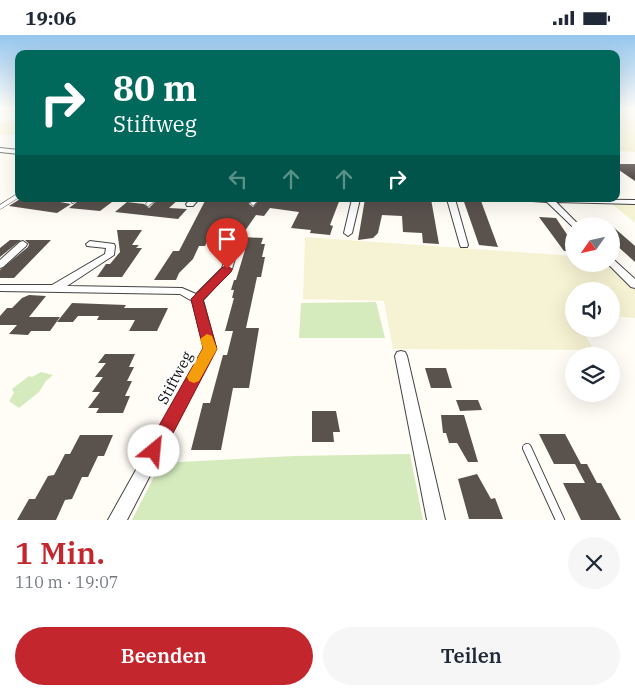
<!DOCTYPE html>
<html lang="de">
<meta charset="utf-8">
<style>
body{margin:0;font-family:"IBM Plex Serif",serif;background:#f6f6f7;color:#1f2937;height:100vh;display:flex;flex-direction:column;font-size:19px;white-space:nowrap}
*{box-sizing:border-box;margin:0}
p{font-size:16px;color:#747a83}
.icon{flex:none;width:28px;height:28px;fill:none;stroke:currentColor;stroke-width:2;stroke-linecap:round;stroke-linejoin:round}
.map{position:relative;height:485px;overflow:hidden}
.sheet{display:flex;flex-direction:column;background:#fff;flex:1}
.sheet>*{flex:none}
.top-card{position:absolute;left:15px;top:15px;width:605px;height:152px;border-radius:10px;box-shadow:0 5px 20px #0002;background:#00695c;color:#fff;overflow:hidden}
.needle{width:32px;rotate:236deg}
.tools{position:absolute;left:565px;top:182px;display:grid;gap:10px}
.tools a{display:grid;place-items:center;width:55px;height:55px;border-radius:50%;background:#fff;box-shadow:0 5px 20px #0002;font-size:25px}
.pin{position:absolute;display:grid;place-items:center;width:42px;height:42px;color:#fff;margin:-51px -21px;border-radius:50% 50% 50% 0;rotate:-45deg;box-shadow:0 0 5px #0007}
.pin .icon{rotate:45deg}
.me{position:absolute;width:55px;margin:-28px;rotate:28deg;stroke-linejoin:round;filter:drop-shadow(0 0 4px #0008)}
.turn{display:flex;align-items:center;gap:18px;height:105px;padding:0 15px;font-size:22px}
.turn .icon{width:65px;height:65px;stroke-width:2.5}
.turn b{display:block;font-size:35px;line-height:42px}
.lanes{display:flex;align-items:center;height:48px;padding:0 15px;background:#0003;justify-content:center;gap:25px;direction:ltr}
.lanes .off{opacity:.35}
.round{display:grid;place-items:center;flex:none;width:52px;height:52px;border-radius:26px;background:#f6f6f7}
.head{display:flex;align-items:center;justify-content:space-between;height:85px;padding:0 15px}
h1{font-size:30px;font-weight:600;line-height:38px;color:#c4262e}
.button{display:flex;gap:10px;margin-top:auto;padding:10px 15px}
.button a{flex:1;height:58px;border-radius:30px;background:#c4262e;color:#fff;font-size:20px;font-weight:600;line-height:58px;text-align:center}
.button a+a{background:#f6f6f7;color:#1f2937}
.status{display:flex;justify-content:space-between;align-items:center;height:35px;padding:0 25px;background:#fff;direction:ltr}
.status svg{height:14px;fill:currentColor}
.map>svg:first-child{display:block}
.farmland{fill:#f6f3d4}
.green{fill:#d5ebbd}
.building{fill:#5a524d}
.lines{fill:none;stroke-linecap:round;stroke-linejoin:round}
.lane-far1-casing{stroke:#444;stroke-width:5}
.lane-casing{stroke:#444;stroke-width:10}
.street-casing{stroke:#444;stroke-width:2}
.lane-far1{stroke:#fff;stroke-width:4}
.lane{stroke:#fff;stroke-width:8}
.street{fill:#fff;fill-rule:evenodd}
.route{fill:#c4262e;stroke:#7f191e}
.slow{fill:#f59e0b}
.labels{text-anchor:middle;stroke-width:5;stroke-linejoin:round;paint-order:stroke}
.near-street-label{font-size:15px;fill:#111;stroke:#fff}
</style>
<div class="status"><b>19:06</b><svg viewBox="0 0 49 12"><path d="M0 12V9h3v3zM5 12V6h3v6zM10 12V3h3v9zM15 12V0h3v12zM26 1h20v11H26zM47 4h2v5h-2z"/></svg></div>
<div class="map">
<svg width="635" height="485" viewBox="0 0 635 485">
<rect width="100%" height="100%" fill="#fffdf5"/>
<g class="farmland">
<polygon points="616,74 635,74 635,117 616,116"/>
<polygon points="19,82 19,99 0,100 0,88"/>
<polygon points="611,168 635,169 635,188"/>
<polygon points="305,202 574,221 574,229 610,229 635,254 635,283 611,281 611,256 574,256 574,279 572,280 574,294 581,294 594,315 393,314 384,266 303,264"/>
</g>
<g class="green">
<polygon points="376,267 385,303 299,303 301,268"/>
<polygon points="41,337 53,340 46,346 39,357 19,373 9,366 14,358 12,354 29,341 32,342"/>
<polygon points="410,419 423,485 132,485 161,428 294,421"/>
</g>
<g class="building">
<polygon points="616,129 635,129 635,146 616,133"/>
<polygon points="20,164 49,165 71,169 57,178 9,171"/>
<polygon points="81,164 112,167 100,176 69,173"/>
<polygon points="158,164 179,164 169,173 187,174 178,184 115,177 127,167 144,169 149,173"/>
<polygon points="206,164 252,164 249,169 253,172 260,164 340,164 330,190 333,191 330,200 310,198 311,195 291,193 299,177 270,173 264,181 256,180 240,203 234,201 238,190 216,188 205,211 199,211 193,224 179,238 176,245 154,245 173,216 179,216"/>
<polygon points="365,164 431,164 439,209 423,208 422,198 403,197 402,181 382,180 378,198 373,203 358,205"/>
<polygon points="463,164 481,166 498,212 479,210"/>
<polygon points="539,182 556,183 570,204 574,204 574,216 564,216"/>
<polygon points="611,190 635,211 635,227 615,209 611,209"/>
<polygon points="117,195 142,195 132,210 139,210 136,213 142,213 122,242 97,242 106,229 110,229 120,217"/>
<polygon points="244,202 263,203 261,209 265,209 262,222 265,222 261,242 257,242 246,293 259,293 249,353 233,353 221,415 191,415 203,368 210,368 223,320 227,320 233,296 225,296 234,263 232,263 234,255 231,255 234,245 236,245 245,215 240,215"/>
<polygon points="10,205 21,205 0,222 0,213"/>
<polygon points="25,205 51,205 14,243 0,243 0,235 28,212 29,209"/>
<polygon points="29,260 46,261 29,282 60,282 50,296 31,296 28,300 9,299 17,290 0,290 0,281 7,273 12,273 22,263"/>
<polygon points="72,268 126,270 124,273 168,273 157,296 129,296 135,285 97,285 99,281 78,281 73,287 57,287"/>
<polygon points="105,319 135,319 129,332 134,332 127,346 132,346 125,361 130,361 123,378 96,378 99,373 88,373 100,357 92,357 103,342 95,342 106,328 98,328"/>
<polygon points="425,333 446,333 452,353 431,353"/>
<polygon points="456,365 478,365 482,375 460,376"/>
<polygon points="312,376 336,376 340,397 333,397 334,407 312,407"/>
<polygon points="441,380 464,380 478,427 468,427 457,408 449,408 446,398 443,398"/>
<polygon points="539,399 565,399 581,429 587,429 597,448 601,448 621,485 581,485 563,448 585,448 575,429 580,429 554,429"/>
<polygon points="80,400 113,400 104,421 98,421 88,442 82,442 72,464 65,465 56,485 17,485 29,464 35,464 48,441 54,440 65,419 70,419"/>
<polygon points="477,439 491,464 495,463 503,484 469,484 458,444"/>
</g>
<g class="lines">
<defs>
<g id="lane-far1">
<polyline points="73,166 76,164"/>
<polyline points="253,168 256,164"/>
<polyline points="148,169 154,164"/>
<polyline points="0,172 19,160"/>
</g>
<polyline id="lane" points="527,413 560,485"/>
<g id="street">
<polygon points="0,113 19,115 19,119 0,117"/>
<polygon points="191,164 199,164 193,171 187,171 186,169"/>
<polygon points="352,164 360,164 352,198 348,201 344,198"/>
<polygon points="447,164 455,164 468,210 467,212 461,212 460,210"/>
<polygon points="528,164 635,165 635,169 556,167 580,191 574,191 574,193 547,167 532,166"/>
<polygon points="236,202 240,205 232,234 203,265 216,313 127,485 108,485 204,313 192,266 180,259 0,256 0,250 52,250 105,219 106,213 87,211 86,209 90,206 114,209 115,211 114,220 67,251 182,253 196,259 222,233 232,205"/>
<polygon points="23,206 27,209 26,211 3,232 0,233 0,225 20,207"/>
<polygon points="611,224 614,225 635,244 635,253 631,252 608,229 611,229"/>
<polygon points="401,316 405,317 407,321 445,485 427,485 395,321 397,317"/>
</g>
</defs>
<use href="#lane-far1" class="lane-far1-casing"/>
<use href="#lane" class="lane-casing"/>
<use href="#street" class="street-casing"/>
<use href="#lane-far1" class="lane-far1"/>
<use href="#lane" class="lane"/>
<use href="#street" class="street"/>
</g>
<linearGradient id="sky" x2="0" y2="1"><stop stop-color="#95c6ee"/><stop offset="0.52" stop-color="#fffefa"/><stop offset="1" stop-color="#fffefa" stop-opacity="0"/></linearGradient>
<rect width="635" height="142" fill="url(#sky)"/>
<polygon class="route" points="227,231 232,234 231,237 203,265 217,314 160,423 154,425 148,423 145,416 148,410 203,313 191,264 223,232"/>
<polygon class="slow" points="207,299 212,301 217,314 199,346 194,348 189,346 187,342 203,313 200,304"/>
<g class="labels">
<g class="near-street-label">
<text transform="translate(175 343) rotate(-62)" y="5">Stiftweg</text>
</g>
</g>
</svg>
<div class="tools">
<a><svg class="needle" viewBox="-14 -14 28 28"><path d="M0-13l5 13h-10z" fill="#e53935"/><path d="M0 13l5-13h-10z" fill="#747a83"/></svg></a>
<a><svg class="icon" aria-label="sound" viewBox="0 0 24 24"><path d="M4 9h4l5-4v14l-5-4H4zM17 9q2 3 0 6"/></svg></a>
<a><svg class="icon" aria-label="layers" viewBox="0 0 24 24"><path d="M12 4l9 5-9 5-9-5zM3 14l9 5 9-5"/></svg></a>
</div>
<div class="pin" style="left:227px;top:234px;background:#d93025"><svg class="icon" aria-label="arrive" viewBox="0 0 24 24"><path d="M6 21V4h12l-3 4 3 4H6"/></svg></div>
<svg class="me" style="left:154px;top:416px" viewBox="-20 -20 40 40"><circle r="19" fill="#fff"/><path d="M0-13L10 11 0 6-10 11z" fill="#c4262e"/></svg>
<div class="top-card">
<div class="turn"><svg class="icon" aria-label="right" viewBox="0 0 24 24"><path d="M7 20v-9h11M14 6l5 5-5 5"/></svg><div><b>80 m</b>Stiftweg</div></div>
<div class="lanes"><svg class="icon off" aria-label="left" viewBox="0 0 24 24"><path d="M17 20v-9H6M10 6l-5 5 5 5"/></svg><svg class="icon off" aria-label="ahead" viewBox="0 0 24 24"><path d="M12 20V5M6 11l6-6 6 6"/></svg><svg class="icon off" aria-label="ahead" viewBox="0 0 24 24"><path d="M12 20V5M6 11l6-6 6 6"/></svg><svg class="icon" aria-label="right" viewBox="0 0 24 24"><path d="M7 20v-9h11M14 6l5 5-5 5"/></svg></div>
</div>
</div>
<section class="sheet">
<div class="head"><div><h1>1 Min.</h1><p>110 m · 19:07</p></div><a class="round"><svg class="icon" aria-label="close" viewBox="0 0 24 24"><path d="M6 6l12 12M18 6L6 18"/></svg></a></div>
<div class="button"><a>Beenden</a><a>Teilen</a></div>
</section>
